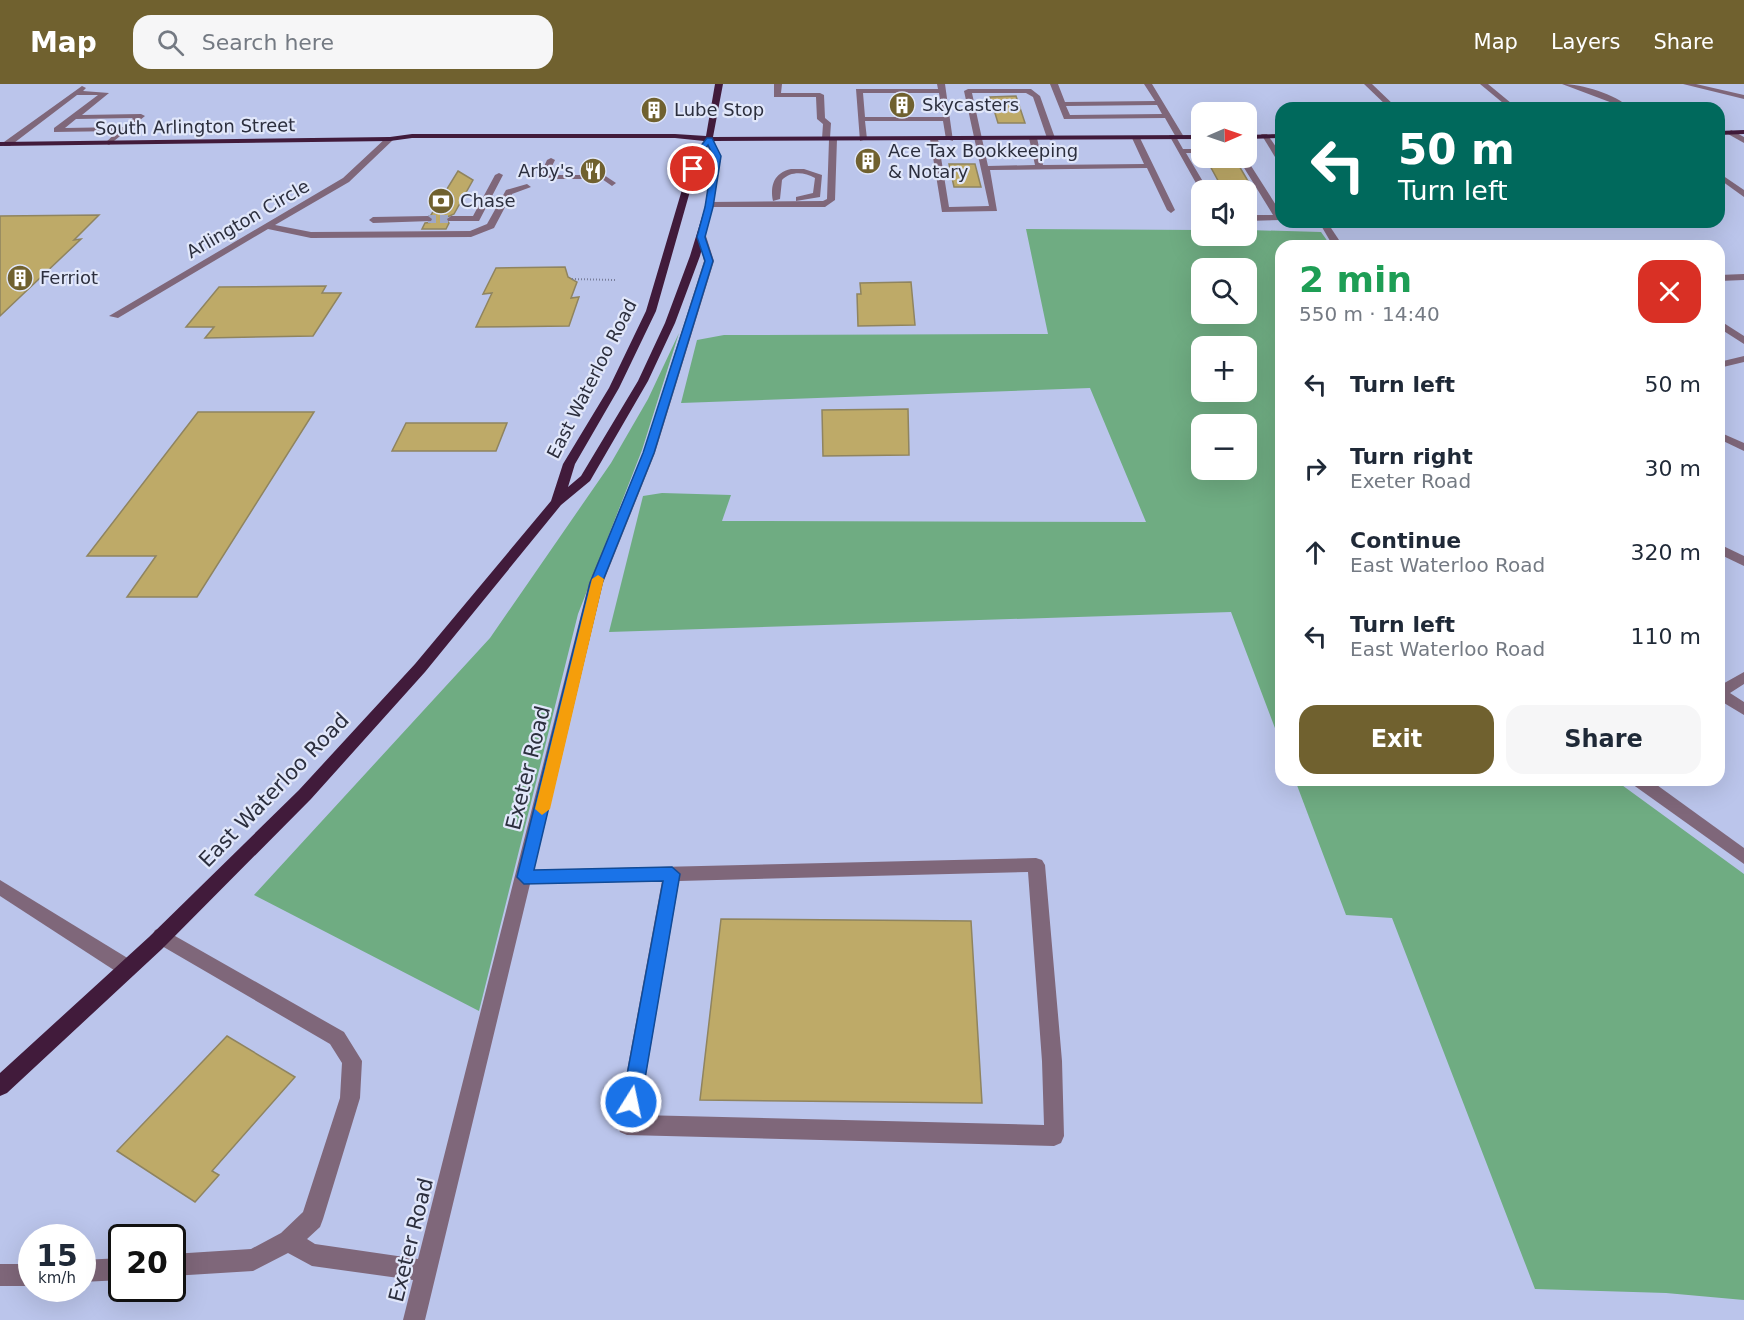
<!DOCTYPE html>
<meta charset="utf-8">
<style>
body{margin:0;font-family:"DejaVu Sans",sans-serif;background:#f6f6f7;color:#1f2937;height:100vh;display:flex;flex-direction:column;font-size:22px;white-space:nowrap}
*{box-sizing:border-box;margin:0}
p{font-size:20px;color:#747a83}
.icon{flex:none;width:33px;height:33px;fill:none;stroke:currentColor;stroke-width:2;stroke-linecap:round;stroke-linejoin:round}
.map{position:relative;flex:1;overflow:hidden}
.drawer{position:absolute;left:1275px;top:156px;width:450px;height:546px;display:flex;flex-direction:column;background:#fff;border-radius:18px;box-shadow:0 6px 24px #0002}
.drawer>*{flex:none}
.guide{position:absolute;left:1275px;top:18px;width:450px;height:126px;border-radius:18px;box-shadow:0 6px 24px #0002;background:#00695c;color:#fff;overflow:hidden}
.needle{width:39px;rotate:88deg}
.tools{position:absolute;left:1191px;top:18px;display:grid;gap:12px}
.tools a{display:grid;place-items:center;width:66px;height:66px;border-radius:12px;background:#fff;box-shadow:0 6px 24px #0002;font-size:30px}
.speed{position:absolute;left:18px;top:1140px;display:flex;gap:12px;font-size:30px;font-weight:700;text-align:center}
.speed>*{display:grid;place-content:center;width:78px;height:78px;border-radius:50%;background:#fff;box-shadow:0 6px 24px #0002;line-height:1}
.speed small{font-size:15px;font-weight:400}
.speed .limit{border:3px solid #111;border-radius:9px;background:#fff;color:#111}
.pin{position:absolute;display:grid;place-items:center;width:51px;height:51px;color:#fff;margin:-26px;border:3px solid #fff;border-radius:50%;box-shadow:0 2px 6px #0007}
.me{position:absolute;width:66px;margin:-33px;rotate:10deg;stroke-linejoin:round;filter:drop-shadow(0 0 4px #0008)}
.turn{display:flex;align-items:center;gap:21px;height:126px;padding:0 24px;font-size:27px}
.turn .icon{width:78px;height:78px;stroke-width:2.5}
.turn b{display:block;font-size:42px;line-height:51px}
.round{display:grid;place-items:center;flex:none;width:63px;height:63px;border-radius:18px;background:#f6f6f7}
.overview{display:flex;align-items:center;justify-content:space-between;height:102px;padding:0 24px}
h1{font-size:36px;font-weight:700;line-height:45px;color:#1e9e55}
.cta{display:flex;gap:12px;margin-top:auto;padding:12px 24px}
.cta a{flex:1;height:69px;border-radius:18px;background:#70612f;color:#fff;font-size:24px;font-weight:700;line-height:69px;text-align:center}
.cta a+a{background:#f6f6f7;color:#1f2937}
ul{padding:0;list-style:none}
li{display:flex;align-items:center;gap:18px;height:84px;padding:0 24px}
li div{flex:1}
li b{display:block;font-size:22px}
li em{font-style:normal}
header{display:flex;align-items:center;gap:36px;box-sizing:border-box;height:84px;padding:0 30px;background:#70612f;color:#fff}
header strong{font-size:28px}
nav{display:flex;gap:33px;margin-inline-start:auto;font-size:21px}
.search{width:420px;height:54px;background:#f6f6f7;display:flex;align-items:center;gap:15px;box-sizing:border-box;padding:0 21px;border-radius:18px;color:#747a83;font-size:22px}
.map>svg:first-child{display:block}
.green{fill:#6fac82;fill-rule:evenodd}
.building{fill:#beaa68;stroke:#8f845f;stroke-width:1.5}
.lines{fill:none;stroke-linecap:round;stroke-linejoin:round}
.minor-tunnel{stroke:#9ea7c8;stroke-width:8;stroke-dasharray:8 4;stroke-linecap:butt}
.path{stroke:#787e9a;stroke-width:2;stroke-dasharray:1 2;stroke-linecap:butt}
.minor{fill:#7f677a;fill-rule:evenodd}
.major{fill:#411b3b;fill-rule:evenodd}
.route{fill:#1a73e8;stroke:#114b97;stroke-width:1.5}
.slow{fill:#f59e0b}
.labels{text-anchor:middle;stroke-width:4.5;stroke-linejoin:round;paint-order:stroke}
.far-poi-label{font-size:18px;fill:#2c2f3e;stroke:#e1e7fa;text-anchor:start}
.far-street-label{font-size:18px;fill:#2c2f3e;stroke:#e1e7fa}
.street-label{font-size:21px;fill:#2c2f3e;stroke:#e1e7fa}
</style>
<header>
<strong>Map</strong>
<div class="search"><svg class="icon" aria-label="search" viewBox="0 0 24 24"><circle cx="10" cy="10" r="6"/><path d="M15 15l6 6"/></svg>Search here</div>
<nav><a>Map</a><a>Layers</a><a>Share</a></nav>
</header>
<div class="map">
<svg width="1744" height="1236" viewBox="0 0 1744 1236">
<rect width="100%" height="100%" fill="#bbc5eb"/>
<g class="green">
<path d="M1026 145 1201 146 1202 152H1246L1247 146 1321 148 1331 162H1281V660L1231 528 609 548 643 412 662 409 731 411 722 437 1146 438 1090 304 681 319 697 256 724 251 1048 250ZM1202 184H1246V230H1202ZM1202 262H1246V308H1202ZM1202 340H1246V386H1202Z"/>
<polygon points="679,249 642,366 578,530 479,927 254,811 490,554 611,379 648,315"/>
<polygon points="1295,696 1615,696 1744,790 1744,1216 1666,1209 1535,1205 1392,834 1346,831"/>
</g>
<g class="building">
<polygon points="1016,12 1025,39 998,39 990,13"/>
<polygon points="949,80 975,80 981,103 954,103"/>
<polygon points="1209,80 1238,80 1251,102 1221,102"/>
<polygon points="458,87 473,96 454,130 445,134 449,139 446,145 422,145 425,139 433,138 434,134 431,131"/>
<polygon points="99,131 74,156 81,155 0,232 0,132"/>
<polygon points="565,183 568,193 577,198 571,214 579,213 569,242 476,243 492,209 483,210 496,184"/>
<polygon points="911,198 915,241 858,242 857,210 861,210 860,199"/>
<polygon points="326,202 322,209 341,209 313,252 205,254 214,243 186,243 219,203"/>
<polygon points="908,325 909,371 823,372 822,326"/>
<polygon points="198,328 314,328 197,513 127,513 156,472 87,472"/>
<polygon points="406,339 507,339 496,367 392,367"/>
<polygon points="721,835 971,837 982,1019 700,1016"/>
<polygon points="227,952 295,993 212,1087 219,1091 195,1118 117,1067"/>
</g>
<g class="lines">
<polyline class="minor-tunnel" points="428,135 451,135"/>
<polyline class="path" points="572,195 616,196"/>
<g class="minor">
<polygon points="774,0 782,0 781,9 820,9 824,11 825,34 831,39 830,54 837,55 835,116 825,123 706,123 705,121 709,118 823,117 827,115 829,56 822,55 823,40 817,35 816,13 774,13"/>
<path d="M937 0H945L953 57 946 55 943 37H865L867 55 860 57 856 5H938ZM863 9H939L943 33H865Z"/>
<path d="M1050 0H1058L1065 18 1155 17 1144 0H1152L1184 53 1177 55 1165 34 1064 35ZM1157 21 1162 30 1070 31 1066 22Z"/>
<polygon points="1364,0 1372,0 1397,24 1389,24"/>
<polygon points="1480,0 1488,0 1517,24 1509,24"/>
<path d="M1562 0C1582 0 1615 10 1630 24H1621L1615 20Z"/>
<polygon points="1683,0 1696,0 1744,11 1744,15"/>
<path d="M82 2 86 4 83 7 109 9 82 31 141 30 145 32 109 61 105 59 118 47 54 48V44L98 11H77L10 62H4V58ZM133 34 123 43 65 44 76 35Z"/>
<polygon points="968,5 1031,5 1040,12 1055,54 1051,56 1047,54 1033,13 1026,9 972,9 988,82 1035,81 1029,54 1033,52 1037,54 1043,81 1144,80 1132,54 1136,52 1140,54 1175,126 1171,129 1167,126 1147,84 990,86 997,127 942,128 930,55 934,53 938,55 949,123 989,122 964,7"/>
<polygon points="1731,46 1744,53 1744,59 1728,50"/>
<polygon points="1261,50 1267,50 1281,70 1281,78 1278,78"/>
<polygon points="1169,51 1175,51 1183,65 1202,65 1202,69 1186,69 1208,106 1201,108"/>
<polygon points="387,53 394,55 349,98 275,141 311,148 470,147 487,140 506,106 527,100 531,103 512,110 494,144 471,153 311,154 268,145 118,234 109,232 343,94"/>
<polygon points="551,74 555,76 549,88 553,91 604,91 616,99 612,102 602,95 551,95 541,89 547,76"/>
<polygon points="1238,74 1246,74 1281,129 1281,136 1246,137 1246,131 1273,131"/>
<path d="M791 85H804L822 91 820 113 796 117V113L813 109 815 94C804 88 791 87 782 96L780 115 773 117C770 101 774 89 791 85Z"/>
<polygon points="499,89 503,91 479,137 448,137 447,135 451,132 473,132 495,91"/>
<polygon points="1719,89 1744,106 1744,113 1719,95"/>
<polygon points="428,132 432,135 431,137 373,139 369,136 373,133"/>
<polygon points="1319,138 1327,138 1343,162 1333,162"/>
<path d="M698 150 706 152 714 177 655 369 603 499 534 786 1036 774 1042 776 1045 781 1062 977 1064 1052 1061 1059 1054 1062 627 1051 620 1048 617 1041 662 797 530 800 425 1236H403L413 1196 312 1182 288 1169 253 1187 172 1192V1170L251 1165 281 1149 303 1128 340 1014 342 979 330 960 155 858 152 852 155 846 161 844 344 948 362 977 360 1014 323 1135 320 1143 307 1155 315 1160 418 1175 589 499 643 369 704 177ZM1028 788 1042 977 1044 1041 639 1031 679 797Z"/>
<polygon points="1631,157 1638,162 1628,162 1626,160"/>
<polygon points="1744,190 1744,196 1719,197 1719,191"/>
<polygon points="1719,236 1744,252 1744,260 1719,244"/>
<polygon points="1744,272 1744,278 1719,284 1719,278"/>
<polygon points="1719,348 1744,359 1744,367 1719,355"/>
<polygon points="1719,460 1744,472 1744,482 1719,470"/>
<polygon points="1744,588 1744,600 1730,609 1744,618 1744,631 1719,616 1719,602"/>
<polygon points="1630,696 1650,696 1744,764 1744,780 1632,700"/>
<polygon points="0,796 134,878 136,884 134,890 127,892 120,890 0,812"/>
<polygon points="122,1174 122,1196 82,1198 82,1176"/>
<rect x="0" y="1180" width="32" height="22"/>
</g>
<g class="major">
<path d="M715 0H723L713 53 1202 51V55L714 57 721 73 713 123 700 172 675 239 648 297 590 397 561 421 425 588 311 715 162 865 7 1009 0 1012V989L149 853 299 706 415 580 551 417 563 380 609 304 646 227 692 72 704 57 675 54H412L390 57 0 62V58L390 53 412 50H675L706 52ZM708 62 713 73 705 123 690 172 665 239 638 297 581 392 568 403 575 380 619 304 656 227 700 72Z"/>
<polygon points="1744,46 1744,50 1719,51 1719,47"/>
<polygon points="1281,50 1281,54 1246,55 1246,51"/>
</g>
</g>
<polygon class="route" points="707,54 712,54 721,72 713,123 705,153 713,177 654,369 602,499 534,786 672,783 680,790 641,1018 638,1024 631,1027 625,1024 622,1018 663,797 524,800 517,793 590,499 643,369 705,177 697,153 705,123 713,72 708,61 700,72 695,87 689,85 693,72"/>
<polygon class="slow" points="598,491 604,495 550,725 542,731 535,725 592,495"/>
<defs>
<symbol id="building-disc" viewBox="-11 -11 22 22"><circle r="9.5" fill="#70612f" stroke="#e1e7fa"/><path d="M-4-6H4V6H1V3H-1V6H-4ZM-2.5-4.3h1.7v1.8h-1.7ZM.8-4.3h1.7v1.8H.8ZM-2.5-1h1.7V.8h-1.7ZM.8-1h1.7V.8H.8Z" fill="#fff"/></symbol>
<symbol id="restaurant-disc" viewBox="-11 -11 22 22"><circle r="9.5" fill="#70612f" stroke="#e1e7fa"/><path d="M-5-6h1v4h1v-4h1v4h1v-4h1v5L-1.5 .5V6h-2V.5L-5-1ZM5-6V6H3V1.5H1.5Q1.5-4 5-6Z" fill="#fff"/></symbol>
<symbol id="bank-disc" viewBox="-11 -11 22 22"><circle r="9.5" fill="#70612f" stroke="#e1e7fa"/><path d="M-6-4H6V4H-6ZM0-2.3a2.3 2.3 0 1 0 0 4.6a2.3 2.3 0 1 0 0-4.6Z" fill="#fff"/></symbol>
</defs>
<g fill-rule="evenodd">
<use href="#building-disc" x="887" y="6" width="30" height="30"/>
<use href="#building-disc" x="639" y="11" width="30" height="30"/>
<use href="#building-disc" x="853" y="62" width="30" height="30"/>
<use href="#restaurant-disc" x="578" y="72" width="30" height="30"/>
<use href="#bank-disc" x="426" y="102" width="30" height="30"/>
<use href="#building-disc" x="5" y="179" width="30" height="30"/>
</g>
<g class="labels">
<g class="far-poi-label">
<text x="922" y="27">Skycasters</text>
<text x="674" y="32">Lube Stop</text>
<text x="888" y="73">Ace Tax Bookkeeping<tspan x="888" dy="21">&amp; Notary</tspan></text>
<text x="574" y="93" text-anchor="end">Arby's</text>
<text x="460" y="123">Chase</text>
<text x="40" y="200">Ferriot</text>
</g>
<g class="far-street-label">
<text transform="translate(195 43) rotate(-1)" y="6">South Arlington Street</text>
<text transform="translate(248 135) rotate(-30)" y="6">Arlington Circle</text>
<text transform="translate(592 295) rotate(-63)" y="6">East Waterloo Road</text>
</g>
<g class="street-label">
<text transform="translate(528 684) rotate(-76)" y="7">Exeter Road</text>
<text transform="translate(274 706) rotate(-46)" y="7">East Waterloo Road</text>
<text transform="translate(411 1156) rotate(-76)" y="7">Exeter Road</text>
</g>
</g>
</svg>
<div class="tools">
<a><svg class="needle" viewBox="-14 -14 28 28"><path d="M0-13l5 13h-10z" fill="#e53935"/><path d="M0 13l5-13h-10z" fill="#747a83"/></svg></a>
<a><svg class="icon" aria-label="sound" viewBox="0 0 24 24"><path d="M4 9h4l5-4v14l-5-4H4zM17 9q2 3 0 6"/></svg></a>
<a><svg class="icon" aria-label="search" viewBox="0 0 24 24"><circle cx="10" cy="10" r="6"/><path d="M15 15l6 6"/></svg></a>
<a>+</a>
<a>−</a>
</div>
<div class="speed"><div>15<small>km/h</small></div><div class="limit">20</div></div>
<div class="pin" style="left:693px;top:85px;background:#d93025"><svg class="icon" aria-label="arrive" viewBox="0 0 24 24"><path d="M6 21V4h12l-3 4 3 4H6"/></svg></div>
<svg class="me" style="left:631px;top:1018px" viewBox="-20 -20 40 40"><circle r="17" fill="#1a73e8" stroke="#fff" stroke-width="3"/><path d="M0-11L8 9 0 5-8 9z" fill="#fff"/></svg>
<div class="guide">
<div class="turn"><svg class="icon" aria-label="left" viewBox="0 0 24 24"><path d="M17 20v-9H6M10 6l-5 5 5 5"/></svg><div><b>50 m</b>Turn left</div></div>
</div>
<section class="drawer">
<div class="overview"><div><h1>2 min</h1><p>550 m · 14:40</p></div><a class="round" style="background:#d93025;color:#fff"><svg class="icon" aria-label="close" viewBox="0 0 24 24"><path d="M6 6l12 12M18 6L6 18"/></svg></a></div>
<ul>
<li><svg class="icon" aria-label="left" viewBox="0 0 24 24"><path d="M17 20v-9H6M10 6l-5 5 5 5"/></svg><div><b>Turn left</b></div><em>50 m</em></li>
<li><svg class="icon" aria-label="right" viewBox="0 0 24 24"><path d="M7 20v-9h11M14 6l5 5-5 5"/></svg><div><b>Turn right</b><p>Exeter Road</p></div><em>30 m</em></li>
<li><svg class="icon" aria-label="ahead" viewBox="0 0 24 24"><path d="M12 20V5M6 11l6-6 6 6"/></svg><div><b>Continue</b><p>East Waterloo Road</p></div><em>320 m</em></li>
<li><svg class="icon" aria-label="left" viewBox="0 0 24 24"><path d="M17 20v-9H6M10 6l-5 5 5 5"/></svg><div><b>Turn left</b><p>East Waterloo Road</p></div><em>110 m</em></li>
</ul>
<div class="cta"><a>Exit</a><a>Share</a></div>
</section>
</div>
